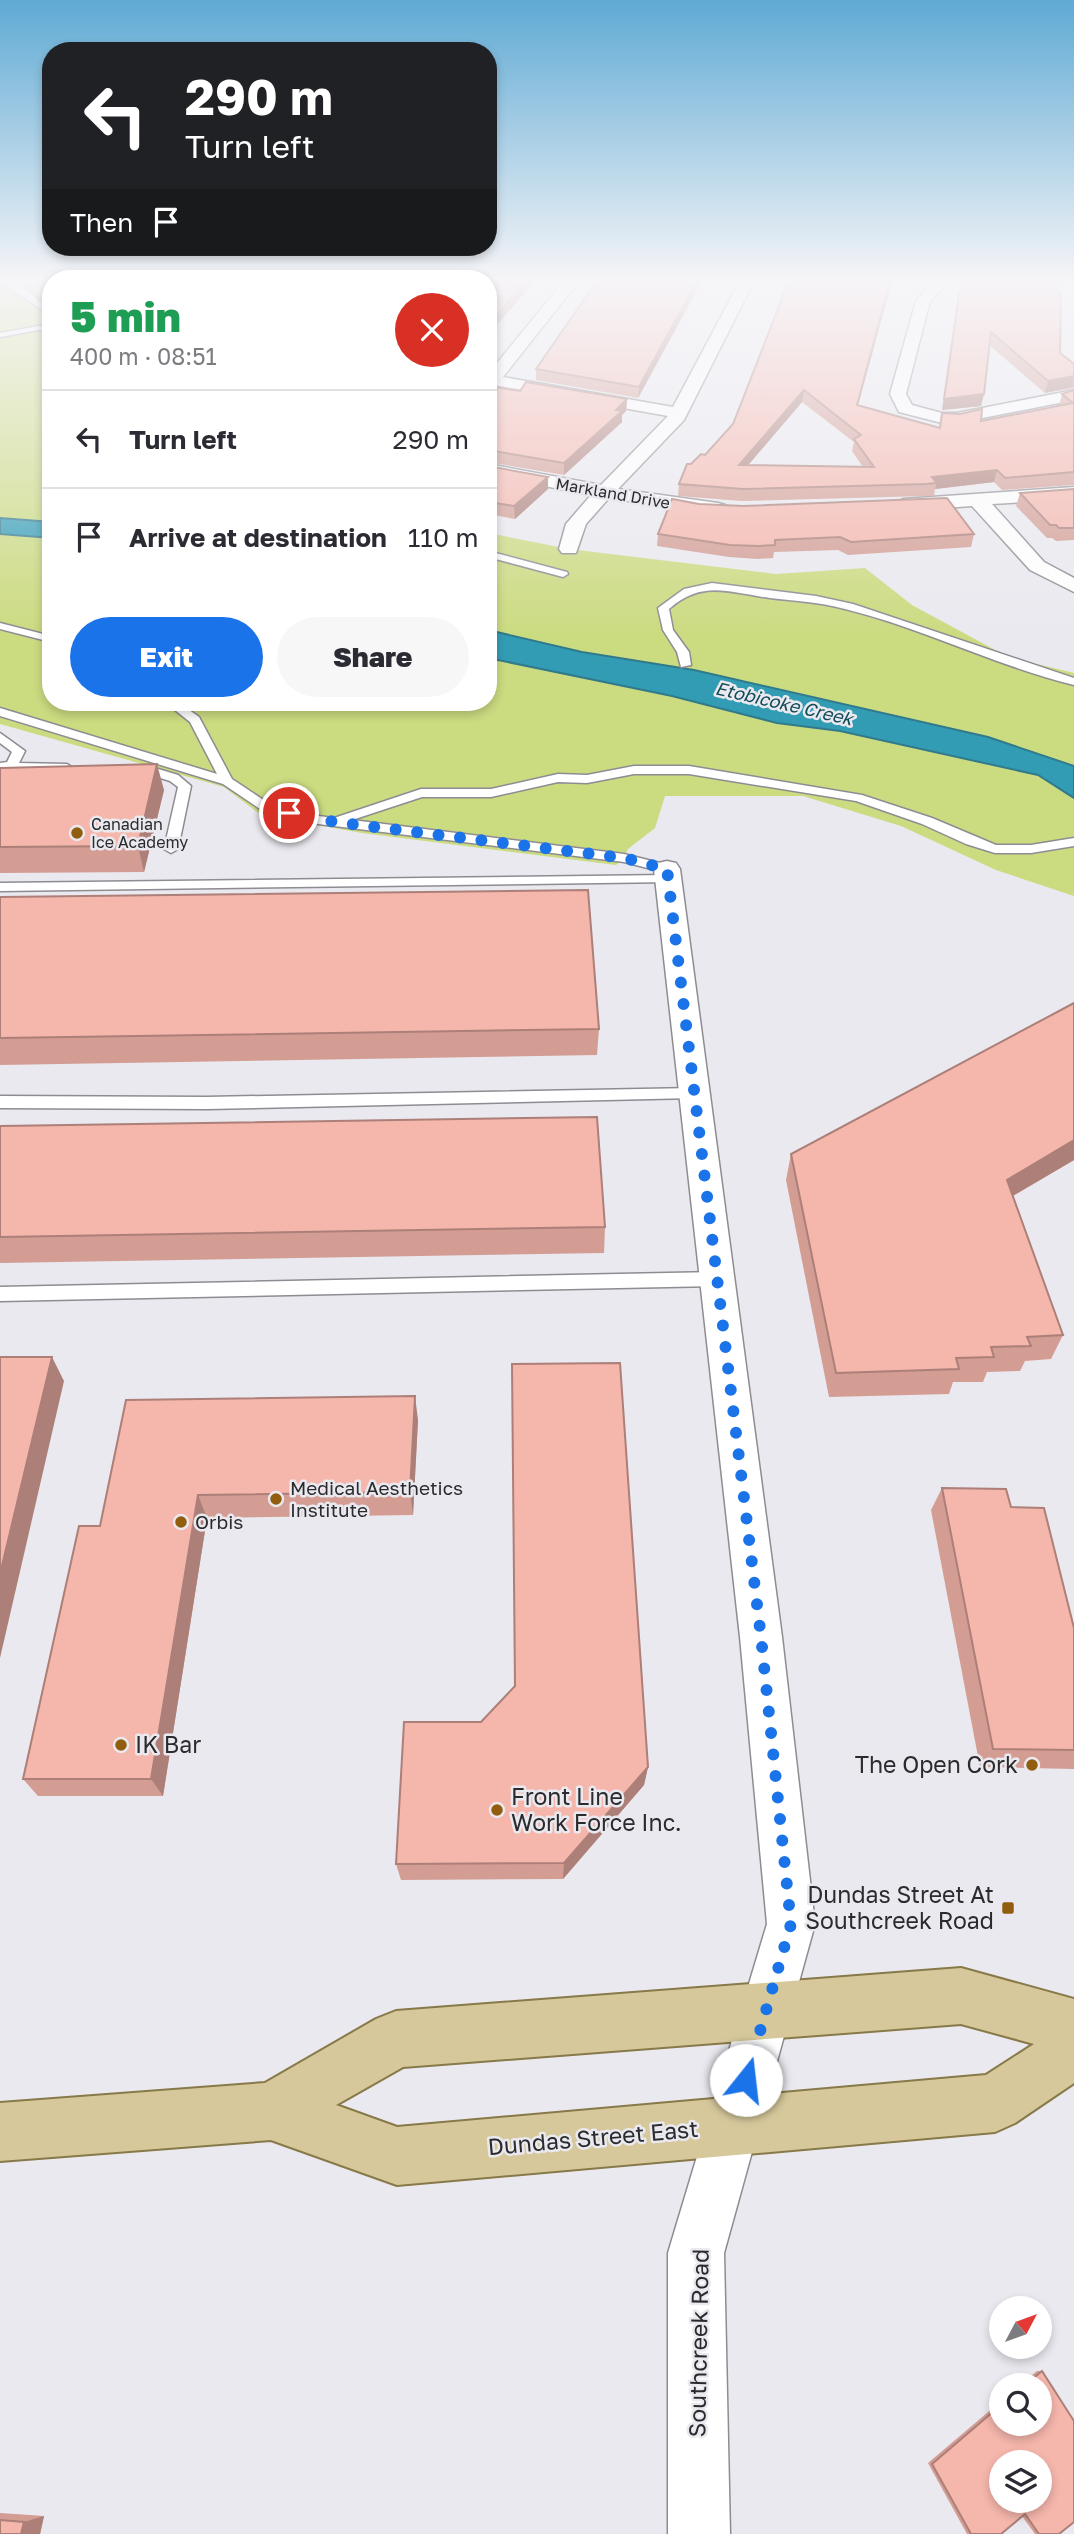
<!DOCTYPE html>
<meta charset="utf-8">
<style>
body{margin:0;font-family:"Golos Text",sans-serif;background:#f7f7f7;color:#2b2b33;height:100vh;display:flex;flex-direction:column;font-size:26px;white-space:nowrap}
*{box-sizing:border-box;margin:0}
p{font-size:23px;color:#7c7c81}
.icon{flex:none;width:38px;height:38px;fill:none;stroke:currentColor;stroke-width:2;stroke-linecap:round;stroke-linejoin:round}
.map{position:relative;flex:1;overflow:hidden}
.sheet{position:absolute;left:42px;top:270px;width:455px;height:441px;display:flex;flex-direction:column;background:#fff;border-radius:28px;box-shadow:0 4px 10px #0003}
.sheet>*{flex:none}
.hud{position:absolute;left:42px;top:42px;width:455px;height:214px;border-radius:28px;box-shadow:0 4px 10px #0003;background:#202124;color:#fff;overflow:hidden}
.needle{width:46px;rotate:49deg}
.fabs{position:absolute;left:989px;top:2296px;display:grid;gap:14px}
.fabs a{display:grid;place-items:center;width:63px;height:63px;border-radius:50%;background:#fff;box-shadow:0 4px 10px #0003;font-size:35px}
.pin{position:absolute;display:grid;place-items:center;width:60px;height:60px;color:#fff;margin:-30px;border:4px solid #fff;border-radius:50%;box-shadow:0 2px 7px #0007}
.me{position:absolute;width:77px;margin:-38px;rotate:16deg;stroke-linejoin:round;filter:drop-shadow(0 0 5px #0008)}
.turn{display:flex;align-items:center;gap:24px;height:147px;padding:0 28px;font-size:32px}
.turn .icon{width:91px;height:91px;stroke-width:2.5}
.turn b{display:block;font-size:49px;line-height:60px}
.then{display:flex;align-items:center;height:66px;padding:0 28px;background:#0003;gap:14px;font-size:26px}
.round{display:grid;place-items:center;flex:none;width:74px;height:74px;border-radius:37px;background:#f7f7f7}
.head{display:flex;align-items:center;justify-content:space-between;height:119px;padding:0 28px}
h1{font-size:42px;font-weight:800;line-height:52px;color:#1e9e55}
.action{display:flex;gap:14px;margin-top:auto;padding:14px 28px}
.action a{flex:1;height:80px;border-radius:42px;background:#1a73e8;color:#fff;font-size:28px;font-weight:800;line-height:80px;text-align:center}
.action a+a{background:#f7f7f7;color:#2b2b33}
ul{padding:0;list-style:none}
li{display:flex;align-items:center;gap:21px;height:98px;padding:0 28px;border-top:2px solid #e1e1e2}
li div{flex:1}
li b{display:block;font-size:26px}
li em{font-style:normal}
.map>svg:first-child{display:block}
.green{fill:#cbdb80}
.water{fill:#339cb5;stroke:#317a8c;stroke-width:2}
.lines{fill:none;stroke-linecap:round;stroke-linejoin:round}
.lane-casing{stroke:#8d8c92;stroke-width:3}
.street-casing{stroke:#8d8c92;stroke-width:3}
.primary-casing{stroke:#887949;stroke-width:4}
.lane{fill:#fff;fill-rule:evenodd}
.street{fill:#fff;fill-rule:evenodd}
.primary{fill:#d6c89b;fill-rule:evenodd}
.wall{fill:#d39d94;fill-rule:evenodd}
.shaded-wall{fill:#ac7f78}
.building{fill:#f5b6ac;stroke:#ac7f78;stroke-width:2;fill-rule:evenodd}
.route{stroke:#1a73e8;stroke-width:12;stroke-dasharray:0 21.6}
.poi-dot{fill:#915d0f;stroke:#eae9ef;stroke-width:2.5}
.labels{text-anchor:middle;stroke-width:5;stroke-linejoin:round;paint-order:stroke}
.far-street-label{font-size:16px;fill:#2b2b2d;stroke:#eae9ef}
.far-poi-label{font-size:16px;fill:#2b2b2d;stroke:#eae9ef;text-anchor:start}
.far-water-label{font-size:18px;font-style:italic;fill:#0f4b59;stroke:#eae9ef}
.poi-label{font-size:19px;fill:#2b2b2d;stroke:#eae9ef;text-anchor:start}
.near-poi-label{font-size:23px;fill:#2b2b2d;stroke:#eae9ef;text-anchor:start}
.near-street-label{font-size:23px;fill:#2b2b2d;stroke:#eae9ef}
</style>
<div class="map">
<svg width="1074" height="2534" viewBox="0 0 1074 2534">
<rect width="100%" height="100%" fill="#eae9ef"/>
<polygon class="green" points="0,281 29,281 37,294 51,303 51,702 488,702 488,533 569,549 776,574 865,568 912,605 1008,657 1074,673 1074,896 996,870 901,826 803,796 665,796 655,828 628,849 624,858 616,865 362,833 261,815 224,787 0,724"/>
<g class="water">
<polygon points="0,518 51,522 51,538 0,534"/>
<polygon points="488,630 582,652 694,670 988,737 1074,766 1074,798 1038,775 840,731 777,723 672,696 488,658"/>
</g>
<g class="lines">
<defs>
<g id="lane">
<polygon points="7,281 15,281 51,310 51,316 7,286"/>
<polygon points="39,326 51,327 51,331 39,330 0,337 0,333"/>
<polygon points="488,551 567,572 568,574 563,577 488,557"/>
<path d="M712 583 816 596 853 604 1074 678V685C996 666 923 628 845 609 820 602 795 601 770 598 730 593 703 579 669 609L673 630 689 652 691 665 681 667 677 652 663 630 658 608 684 589Z"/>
<polygon points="0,623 51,636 51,642 0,629"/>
<polygon points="165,702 178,702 199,717 232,779 268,803 311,815 334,818 421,789 491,789 558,774 587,775 634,766 689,766 862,795 932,818 996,845 1031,845 1074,838 1074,846 1031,853 995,853 966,844 922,824 856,801 689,774 634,774 587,783 558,782 491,797 422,797 352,820 624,854 672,866 672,872 667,873 624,862 310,823 260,809 223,784 0,716 0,708 217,774 190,722"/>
<polygon points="0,733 25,751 19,763 67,764 73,768 67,772 0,769 0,763 7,762 12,752 0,743"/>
<polygon points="155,768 178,775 191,786 178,849 171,853 164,849 178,787 170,781 151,775 149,772"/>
<polygon points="668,875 673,876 673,882 0,891 0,883"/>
<polygon points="694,1088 702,1093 694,1098 207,1109 0,1108 0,1096 207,1097"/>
<polygon points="717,1272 723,1274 726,1279 723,1284 717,1286 0,1301 0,1287"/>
</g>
<g id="street">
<polygon points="564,281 579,281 503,377 673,407 740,281 754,281 684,420 618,489 718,503 725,505 728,509 725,513 718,515 609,498 586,524 576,553 562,553 559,549 566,524 591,495 488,475 488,464 601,485 668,416 488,384 488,374"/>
<polygon points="934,281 951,281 930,301 906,394 912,405 942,413 957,413 1074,390 1074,400 957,423 942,423 899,412 890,394 916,301"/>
<polygon points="1074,487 1074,499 992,504 1044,562 1074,578 1074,592 1030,570 972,506 903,511 893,505 903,499"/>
<polygon points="667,861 676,863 680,869 782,1637 815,1924 724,2253 730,2534 668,2534 668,2253 767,1924 740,1637 654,869 658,863"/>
</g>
<path id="primary" d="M961 1968 1074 1999V2083L1015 2123 995 2132 397 2185 271 2140 0 2161V2103L265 2083 376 2019 396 2011ZM961 2024 1034 2044 986 2075 397 2127 336 2105 403 2067Z"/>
</defs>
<use href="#lane" class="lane-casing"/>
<use href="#street" class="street-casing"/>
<use href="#primary" class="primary-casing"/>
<use href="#lane" class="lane"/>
<use href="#street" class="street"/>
<use href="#primary" class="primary"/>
</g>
<g class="wall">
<polygon points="597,281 702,281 638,398 536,380 536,369"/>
<path d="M790 281H898L891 285 858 405 939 428 942 413 981 421 1059 406 1062 394 1074 390V485L1002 490 994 482 935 489 934 496H924L742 501 678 496 679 484 691 464 705 455 733 424ZM802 402 854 442 852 451 863 467 748 465Z"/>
<polygon points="955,281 1074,281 1074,284 1057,286 1060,353 1074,364 1074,388 1045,393 989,345 981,406 942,410 960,284"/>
<polygon points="488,386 520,391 627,399 626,411 622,415 622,422 564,475 488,462"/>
<polygon points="488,466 548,477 548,489 515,519 488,514"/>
<polygon points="1074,489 1074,540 1056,541 1052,538 1047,538 1016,506 1020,493"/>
<polygon points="699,504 974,534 971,547 848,555 838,550 774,552 773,558 758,559 729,557 657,546 658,534"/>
<polygon points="0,768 164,790 144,872 0,873"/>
<polygon points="0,897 599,1029 597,1055 0,1065"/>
<polygon points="1074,1003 1074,1160 1013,1196 1063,1335 1051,1359 1025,1361 1020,1371 987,1372 983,1382 953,1382 949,1394 829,1397 786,1180 791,1154"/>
<polygon points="0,1126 605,1227 604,1253 0,1263"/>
<polygon points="418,1420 413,1515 207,1518 163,1796 38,1796 23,1779 100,1526"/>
<polygon points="942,1488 1011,1507 1074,1628 1074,1769 980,1767 931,1510"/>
<polygon points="648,1767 644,1785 563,1879 401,1880 396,1864"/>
<polygon points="1037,2371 1042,2371 1059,2534 1035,2534 1022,2516 1001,2534 967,2534 928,2463 1001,2401 1001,2424 1040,2385 1020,2385"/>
<polygon points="0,2513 44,2516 40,2534 0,2534"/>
</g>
<g class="shaded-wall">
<polygon points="525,281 535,281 497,325 488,337 488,326"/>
<polygon points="697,281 702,281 638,398 639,387"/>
<polygon points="890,281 898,281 891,285 855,416 857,405"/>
<polygon points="1051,281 1074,281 1074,284 1050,286"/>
<polygon points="1074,376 1073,387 1045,393 1048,381"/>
<polygon points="804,390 802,402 738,477 739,465"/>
<polygon points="984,394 981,406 942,410 944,399"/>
<polygon points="627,399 626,411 622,415 622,422 564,475 564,463"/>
<polygon points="997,470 994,482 935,489 937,483 932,477"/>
<polygon points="548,477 548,489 515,519 514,506"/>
<polygon points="157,764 164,790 144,872 138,846"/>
<polygon points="1074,1140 1074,1160 997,1205 1007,1180"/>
<polygon points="52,1357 64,1381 0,1658 0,1574"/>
<polygon points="415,1396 418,1420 413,1515 410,1492"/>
<polygon points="198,1495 207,1518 163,1796 151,1779"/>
<polygon points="648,1767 644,1785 563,1879 564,1863"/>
<polygon points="44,2516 40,2534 21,2534 24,2522"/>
</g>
<g class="building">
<polygon points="488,281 525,281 488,326"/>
<polygon points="597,281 697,281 639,387 536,369"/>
<path d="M790 281H890L857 405 940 428 942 413 960 414 982 409 981 421 1073 403 1062 394 1074 390V472L1005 478 997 470 932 477 937 483 926 484 743 489 679 484 687 464H691L701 454 705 455 733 424 787 286ZM804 390 861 435 854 439 874 467 739 465Z"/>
<polygon points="961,281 1055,281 1061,297 1060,353 1074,364 1074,376 1048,381 991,332 984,394 944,399"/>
<polygon points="526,382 627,399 616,410 622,411 564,463 488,450 488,386 520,391"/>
<polygon points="488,466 548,477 514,506 488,502"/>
<polygon points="1074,489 1074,528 1059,528 1056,525 1050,525 1020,493"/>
<polygon points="947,498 974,534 851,542 840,537 775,540 775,545 759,546 730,545 658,534 672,499 699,504 743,506"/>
<polygon points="157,764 138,846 0,847 0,768"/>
<polygon points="588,890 599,1029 0,1038 0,897"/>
<polygon points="1074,1003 1074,1140 1007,1180 1063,1335 1027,1337 1031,1346 991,1347 994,1357 956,1358 959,1369 836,1373 791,1154"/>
<polygon points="597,1117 605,1227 0,1237 0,1126"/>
<polygon points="0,1357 52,1357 0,1574"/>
<polygon points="620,1363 648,1767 564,1863 396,1864 404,1722 481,1722 515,1686 512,1364"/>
<polygon points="415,1396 410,1492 198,1495 151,1779 23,1779 79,1526 100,1526 126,1400"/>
<polygon points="942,1488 1006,1489 1011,1507 1044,1508 1074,1628 1074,1750 993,1749"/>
<path d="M1042 2371 1074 2421V2522L1059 2534H1039L1025 2514 1001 2534H971L932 2464 1001 2405V2424H1040V2385H1025ZM1001 2462H1040V2501H1001Z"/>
<polygon points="0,2520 24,2522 21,2534 0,2534"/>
</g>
<linearGradient id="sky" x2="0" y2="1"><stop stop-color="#5faad4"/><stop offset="0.44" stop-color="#f6f5f8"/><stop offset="1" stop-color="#f6f5f8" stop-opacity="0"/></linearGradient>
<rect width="1074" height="636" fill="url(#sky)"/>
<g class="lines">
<polyline class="route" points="289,813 335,822 624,858 667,869 761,1637 791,1924 746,2080"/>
</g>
<g class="poi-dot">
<circle cx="77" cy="833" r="7"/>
<circle cx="276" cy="1499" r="7"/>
<circle cx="181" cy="1522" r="7"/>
<circle cx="121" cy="1745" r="7"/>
<circle cx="1032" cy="1765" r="7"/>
<circle cx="497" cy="1810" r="7"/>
<rect x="1001" y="1901" width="14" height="14" rx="3.5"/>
</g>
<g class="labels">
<g class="far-street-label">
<text transform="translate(613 493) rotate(10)" y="6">Markland Drive</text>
</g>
<g class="far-poi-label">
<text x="91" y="830">Canadian<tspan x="91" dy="18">Ice Academy</tspan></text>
</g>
<g class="far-water-label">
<text transform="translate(784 704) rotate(13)" y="6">Etobicoke Creek</text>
</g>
<g class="poi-label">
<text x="290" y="1495">Medical Aesthetics<tspan x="290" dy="22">Institute</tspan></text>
<text x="195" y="1529">Orbis</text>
</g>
<g class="near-poi-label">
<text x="135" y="1753">IK Bar</text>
<text x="1018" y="1773" text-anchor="end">The Open Cork</text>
<text x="511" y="1805">Front Line<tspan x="511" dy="26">Work Force Inc.</tspan></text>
<text x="994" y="1903" text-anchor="end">Dundas Street At<tspan x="994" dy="26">Southcreek Road</tspan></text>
</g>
<g class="near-street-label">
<text transform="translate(593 2138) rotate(-5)" y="8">Dundas Street East</text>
<text transform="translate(699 2343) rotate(-89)" y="8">Southcreek Road</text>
</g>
</g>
</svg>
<div class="fabs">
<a><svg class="needle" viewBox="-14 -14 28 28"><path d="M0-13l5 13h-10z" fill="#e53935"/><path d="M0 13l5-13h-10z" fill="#7c7c81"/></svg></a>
<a><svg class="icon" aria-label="search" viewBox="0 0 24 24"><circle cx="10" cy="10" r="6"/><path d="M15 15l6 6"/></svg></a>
<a><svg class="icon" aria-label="layers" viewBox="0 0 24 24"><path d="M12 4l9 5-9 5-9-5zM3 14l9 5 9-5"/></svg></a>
</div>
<div class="pin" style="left:289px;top:813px;background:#d93025"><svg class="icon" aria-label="arrive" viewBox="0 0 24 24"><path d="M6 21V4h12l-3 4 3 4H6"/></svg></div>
<svg class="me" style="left:746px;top:2080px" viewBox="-20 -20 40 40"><circle r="19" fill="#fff"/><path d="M0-13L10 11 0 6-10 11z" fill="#1a73e8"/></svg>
<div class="hud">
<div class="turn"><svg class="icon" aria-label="left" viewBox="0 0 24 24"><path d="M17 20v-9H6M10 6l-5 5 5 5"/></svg><div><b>290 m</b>Turn left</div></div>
<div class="then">Then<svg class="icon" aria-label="arrive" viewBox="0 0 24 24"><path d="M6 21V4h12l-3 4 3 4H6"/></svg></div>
</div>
<section class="sheet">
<div class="head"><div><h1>5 min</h1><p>400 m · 08:51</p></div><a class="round" style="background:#d93025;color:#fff"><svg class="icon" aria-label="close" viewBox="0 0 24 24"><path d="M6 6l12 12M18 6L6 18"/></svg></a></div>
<ul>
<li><svg class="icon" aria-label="left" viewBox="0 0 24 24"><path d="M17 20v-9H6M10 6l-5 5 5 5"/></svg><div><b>Turn left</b></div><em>290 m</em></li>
<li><svg class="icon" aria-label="arrive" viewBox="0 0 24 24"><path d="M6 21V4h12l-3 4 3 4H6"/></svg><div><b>Arrive at destination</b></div><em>110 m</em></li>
</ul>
<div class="action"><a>Exit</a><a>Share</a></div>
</section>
</div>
